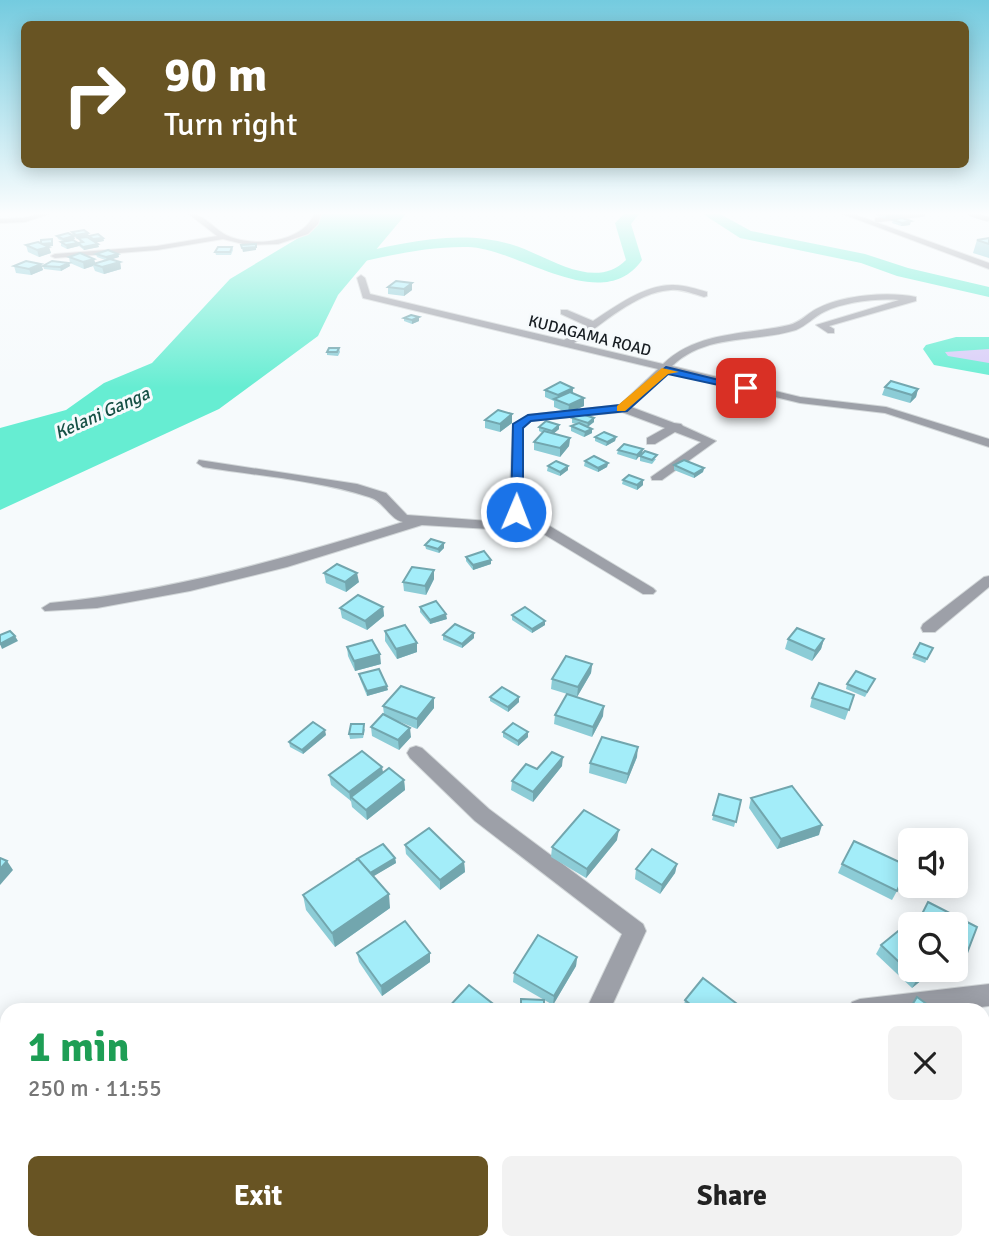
<!DOCTYPE html>
<meta charset="utf-8">
<style>
body{margin:0;font-family:Signika,sans-serif;background:#f2f2f2;color:#222;height:100vh;display:flex;flex-direction:column;font-size:26px;white-space:nowrap}
*{box-sizing:border-box;margin:0}
p{font-size:23px;color:#767676}
.icon{flex:none;width:38px;height:38px;fill:none;stroke:currentColor;stroke-width:2;stroke-linecap:round;stroke-linejoin:round}
.map{position:relative;flex:1;overflow:hidden}
.details{position:absolute;left:0px;top:1003px;width:990px;height:247px;display:flex;flex-direction:column;background:#fff;border-radius:21px 21px 0 0;box-shadow:0 4px 18px #0003}
.details>*{flex:none}
.top-card{position:absolute;left:21px;top:21px;width:948px;height:147px;border-radius:10px;box-shadow:0 4px 18px #0003;background:#685423;color:#fff;overflow:hidden}
.tools{position:absolute;left:898px;top:828px;display:grid;gap:14px}
.tools a{display:grid;place-items:center;width:70px;height:70px;border-radius:10px;background:#fff;box-shadow:0 4px 18px #0003;font-size:35px}
.pin{position:absolute;display:grid;place-items:center;width:60px;height:60px;color:#fff;margin:-30px;border-radius:14px;box-shadow:0 4px 10px #0006}
.me{position:absolute;width:77px;margin:-38px;rotate:1deg;stroke-linejoin:round;filter:drop-shadow(0 0 5px #0008)}
.turn{display:flex;align-items:center;gap:24px;height:147px;padding:0 28px;font-size:32px}
.turn .icon{width:91px;height:91px;stroke-width:2.5}
.turn b{display:block;font-size:49px;line-height:60px}
.round{display:grid;place-items:center;flex:none;width:74px;height:74px;border-radius:10px;background:#f2f2f2}
.summary{display:flex;align-items:center;justify-content:space-between;height:119px;padding:0 28px}
h1{font-size:42px;font-weight:700;line-height:52px;color:#1e9e55}
.cta{display:flex;gap:14px;margin-top:auto;padding:14px 28px}
.cta a{flex:1;height:80px;border-radius:10px;background:#685423;color:#fff;font-size:28px;font-weight:700;line-height:80px;text-align:center}
.cta a+a{background:#f2f2f2;color:#222}
.map>svg:first-child{display:block}
.green{fill:#d8ccf8}
.water{fill:#66edd2}
.lines{fill:none;stroke-linecap:round;stroke-linejoin:round}
.river{fill:#66edd2;fill-rule:evenodd}
.lane-casing{stroke:#d2d7d9;stroke-width:6}
.street-casing{stroke:#d2d7d9;stroke-width:2}
.lane{stroke:#9da0a8;stroke-width:4.5}
.street{fill:#9da0a8;fill-rule:evenodd}
.wall{fill:#8cccd6}
.shaded-wall{fill:#72a6ae}
.building{fill:#a3edf9;stroke:#72a6ae;stroke-width:2}
.route{fill:#1a73e8;stroke:#114b97;stroke-width:2}
.slow{fill:#f59e0b}
.labels{text-anchor:middle;stroke-width:6;stroke-linejoin:round;paint-order:stroke}
.far-street-label{font-size:16px;fill:#171d22;stroke:#f6fafc}
.far-water-label{font-size:18px;font-style:italic;fill:#165045;stroke:#f6fafc}
</style>
<div class="map">
<svg width="989" height="1249" viewBox="0 0 989 1249">
<rect width="100%" height="100%" fill="#f6fafc"/>
<polygon class="green" points="960,345 989,345 989,366 947,360 940,350"/>
<polygon class="water" points="314,214 406,214 338,295 318,336 219,409 0,510 0,428 66,410 104,383 152,363 230,279 315,228"/>
<g class="lines">
<g class="river">
<path d="M624 214H639L631 224 642 260C602 317 518 248 468 247 421 246 375 259 330 269L322 264 330 259C389 247 451 227 510 244 544 253 593 293 626 260L615 223Z"/>
<polygon points="703,214 720,214 751,231 865,254 908,268 989,287 989,297 897,276 861,263 740,238"/>
<polygon points="956,337 989,337 989,349 945,352 948,356 989,363 989,375 934,365 923,349 926,345"/>
</g>
<defs>
<g id="lane">
<polyline points="971,214 987,219"/>
<polyline points="877,220 923,214"/>
</g>
<g id="street">
<polygon points="39,214 49,214 25,222 0,223 0,219 24,218"/>
<path d="M189 214C204 214 213 228 226 235 252 248 303 243 314 214H321L318 224 308 234 278 244 247 245 223 239 157 250 55 258 51 256 55 254 157 246 217 236Z"/>
<polygon points="843,214 853,214 989,263 989,269"/>
<path d="M361 275 365 278 370 294 564 340 587 326 561 314V310H567L593 321C616 306 645 284 674 285 685 285 697 289 707 292V296L704 297C693 294 682 289 671 290 636 292 602 325 574 343L663 364C697 331 745 335 789 325 799 323 807 314 816 309 842 295 888 291 916 297V301L829 326 834 329V333H828L816 325 899 300C877 298 844 302 824 312 814 317 806 326 796 330 755 343 707 333 672 366L800 397 886 407 989 439V447L885 413 800 403 667 371 631 407 674 423 681 424 683 426 716 441 662 480H652L651 477 701 442 675 432 655 444H647V438L665 428 622 412 531 421 523 427V510L653 588 656 591 653 594H643L517 518 512 523 490 529 422 525 287 567 190 591 97 608 45 611 42 608 50 603C172 591 287 558 403 522 389 519 384 501 369 497 316 480 258 476 203 467L197 463 199 460 357 484 386 493 407 515 489 521 502 517 509 511 513 424 528 415 620 405 658 369 363 298 357 278Z"/>
<polygon points="989,576 989,587 935,632 923,632 921,628 923,624 984,577"/>
<polygon points="416,746 422,748 489,809 643,924 646,931 610,1010 586,1010 622,934 475,821 410,758 407,753 410,748"/>
<polygon points="989,984 989,1006 958,1010 848,1010 852,1002 860,999"/>
<polygon points="0,1150 7,1153 7,1182 0,1180"/>
<polygon points="559,1242 587,1242 585,1249 557,1249"/>
</g>
</defs>
<use href="#lane" class="lane-casing"/>
<use href="#street" class="street-casing"/>
<use href="#lane" class="lane"/>
<use href="#street" class="street"/>
</g>
<g class="wall">
<polygon points="875,214 903,214 903,216 885,219 875,215"/>
<polygon points="893,220 910,225 901,226 892,223"/>
<polygon points="72,232 89,236 87,237 90,239 89,236 103,238 104,241 95,242 99,247 84,250 79,246 67,249 61,246 61,242 64,242 58,239 57,236 75,239 73,240 78,243 81,243 78,238 77,239 73,235"/>
<polygon points="989,238 989,258 973,253 977,240"/>
<polygon points="53,242 53,246 48,246 51,253 39,257 28,252 26,245"/>
<polygon points="232,247 233,250 231,255 216,255 215,252"/>
<polygon points="96,254 118,254 119,257 111,259 120,262 121,269 104,274 95,271 93,266 84,269 70,263 69,257 95,263 105,260 97,257"/>
<polygon points="69,263 70,266 61,271 44,269 43,266"/>
<polygon points="41,264 43,270 31,275 16,273 14,266"/>
<polygon points="388,287 412,290 404,296 388,294"/>
<polygon points="404,318 419,321 412,324 404,321"/>
<polygon points="339,348 340,352 338,356 327,355 327,352"/>
<polygon points="885,387 918,389 916,397 910,403 882,395"/>
<polygon points="573,388 573,393 584,398 584,406 568,413 554,407 554,401 545,397 545,390"/>
<polygon points="572,418 594,418 594,422 588,427 592,429 592,433 584,437 571,431 571,426 576,424 572,423"/>
<polygon points="485,420 512,423 500,432 485,428"/>
<polygon points="539,427 559,429 553,434 570,438 569,446 560,457 534,450 534,442 543,433 539,431"/>
<polygon points="595,437 616,437 615,441 606,446 595,441"/>
<polygon points="643,449 642,453 636,460 617,454 618,450"/>
<polygon points="640,456 656,459 652,464 640,461"/>
<polygon points="585,461 608,463 607,467 598,472 584,466"/>
<polygon points="674,465 704,468 703,472 694,478 674,470"/>
<polygon points="548,466 568,466 568,470 560,476 547,471"/>
<polygon points="623,480 643,480 643,485 637,490 622,484"/>
<polygon points="444,543 444,548 439,553 426,549 425,545"/>
<polygon points="466,557 491,560 491,564 473,570 466,561"/>
<polygon points="324,573 359,582 346,592 326,583"/>
<polygon points="434,579 426,595 404,591 403,582"/>
<polygon points="383,607 384,616 367,630 342,618 340,608"/>
<polygon points="420,607 447,619 430,624 420,612"/>
<polygon points="512,615 545,621 545,625 532,633 512,620"/>
<polygon points="385,631 417,652 397,659 385,641"/>
<polygon points="443,635 474,638 462,648 443,640"/>
<polygon points="788,639 824,639 821,649 812,661 785,649"/>
<polygon points="347,647 381,664 355,671 348,656"/>
<polygon points="933,648 925,663 912,658 914,654"/>
<polygon points="592,664 591,673 577,697 551,689 552,679"/>
<polygon points="359,674 388,690 367,696 360,679"/>
<polygon points="875,679 865,697 846,689 847,684"/>
<polygon points="854,695 845,720 810,707 812,698"/>
<polygon points="490,697 519,697 519,702 508,712 490,701"/>
<polygon points="383,706 434,708 417,729 393,719 411,737 399,750 372,736 371,727 384,715"/>
<polygon points="555,715 603,716 592,737 554,724"/>
<polygon points="365,729 363,738 350,739 349,734"/>
<polygon points="503,732 528,737 518,746 503,737"/>
<polygon points="326,735 303,754 290,747 289,742"/>
<polygon points="637,757 626,784 589,773 590,763"/>
<polygon points="562,766 533,802 511,790 512,781 537,769"/>
<polygon points="383,773 404,780 405,790 367,820 352,807 351,801 331,785 329,775"/>
<polygon points="719,794 741,800 734,827 712,820"/>
<polygon points="751,798 819,835 777,849 749,808"/>
<polygon points="617,840 586,878 551,857 552,847"/>
<polygon points="405,845 464,862 465,872 440,890 406,854"/>
<polygon points="395,858 396,863 373,876 390,908 335,947 306,910 303,895"/>
<polygon points="677,864 675,873 660,894 635,879 636,869"/>
<polygon points="842,864 897,891 892,900 838,873"/>
<polygon points="956,924 967,953 961,962 956,959"/>
<polygon points="881,945 934,970 912,988 876,954"/>
<polygon points="357,953 430,962 382,996 359,962"/>
<polygon points="577,957 576,966 553,1005 513,982 514,973"/>
<polygon points="685,1000 745,1010 683,1010"/>
<polygon points="471,1242 523,1242 522,1249 475,1249 471,1245"/>
<polygon points="613,1242 660,1242 658,1249 622,1249"/>
<polygon points="686,1242 725,1242 724,1249 692,1249 685,1245"/>
</g>
<g class="shaded-wall">
<polygon points="887,214 903,214 903,216 885,219"/>
<polygon points="911,221 910,225 901,226 902,223"/>
<polygon points="88,233 89,236 77,239 76,235"/>
<polygon points="74,236 75,239 64,242 63,239"/>
<polygon points="103,238 104,241 94,243 93,239"/>
<polygon points="52,239 53,246 42,247 41,244"/>
<polygon points="78,243 79,246 67,249 66,245"/>
<polygon points="98,244 99,247 84,250 83,247"/>
<polygon points="49,247 51,253 39,257 37,250"/>
<polygon points="256,247 256,250 243,252 242,248"/>
<polygon points="118,254 119,257 107,261 106,257"/>
<polygon points="94,259 96,265 93,264 93,266 84,269 83,262"/>
<polygon points="120,262 121,269 104,274 102,267"/>
<polygon points="69,263 70,266 61,271 60,267"/>
<polygon points="41,264 43,270 31,275 29,269"/>
<polygon points="412,283 412,290 404,296 404,289"/>
<polygon points="419,317 419,321 412,324 412,320"/>
<polygon points="573,388 572,396 558,401 558,395"/>
<polygon points="918,389 916,397 910,403 912,395"/>
<polygon points="584,398 584,406 568,413 569,405"/>
<polygon points="512,414 512,423 500,432 500,424"/>
<polygon points="594,418 594,422 587,427 588,423"/>
<polygon points="559,425 559,429 552,435 552,431"/>
<polygon points="592,429 592,433 584,437 585,432"/>
<polygon points="616,437 615,441 606,446 607,442"/>
<polygon points="570,438 569,446 560,457 560,448"/>
<polygon points="643,449 642,453 636,460 637,455"/>
<polygon points="608,463 607,467 598,472 598,468"/>
<polygon points="568,466 568,470 560,476 560,472"/>
<polygon points="704,468 703,472 694,478 694,474"/>
<polygon points="643,480 643,485 637,490 637,485"/>
<polygon points="444,543 444,548 439,553 438,549"/>
<polygon points="491,560 491,564 473,570 473,565"/>
<polygon points="434,570 434,579 426,595 425,586"/>
<polygon points="357,573 359,582 346,592 345,582"/>
<polygon points="383,607 384,616 367,630 365,621"/>
<polygon points="446,614 447,619 430,624 430,620"/>
<polygon points="545,621 545,625 532,633 532,629"/>
<polygon points="474,633 474,638 462,648 462,644"/>
<polygon points="15,636 18,641 2,649 0,644"/>
<polygon points="824,639 821,649 812,661 815,651"/>
<polygon points="417,643 417,652 397,659 396,649"/>
<polygon points="380,654 381,664 355,671 354,661"/>
<polygon points="592,664 591,673 577,697 578,687"/>
<polygon points="387,686 388,690 367,696 367,691"/>
<polygon points="519,697 519,702 508,712 508,707"/>
<polygon points="434,698 434,708 417,729 417,719"/>
<polygon points="604,706 603,716 592,737 593,727"/>
<polygon points="410,728 411,737 399,750 398,740"/>
<polygon points="325,730 326,735 303,754 302,750"/>
<polygon points="528,732 528,737 518,746 518,741"/>
<polygon points="638,747 637,757 626,784 628,774"/>
<polygon points="563,757 562,766 533,802 533,792"/>
<polygon points="382,767 384,777 351,797 351,802 349,792"/>
<polygon points="404,780 405,790 367,820 366,810"/>
<polygon points="822,825 819,835 777,849 781,839"/>
<polygon points="619,830 617,840 586,878 587,869"/>
<polygon points="395,858 396,863 369,879 368,874"/>
<polygon points="7,861 13,870 0,885 0,869"/>
<polygon points="464,862 465,872 440,890 440,880"/>
<polygon points="677,864 675,873 660,894 662,885"/>
<polygon points="389,894 390,908 335,947 332,933"/>
<polygon points="430,953 430,962 382,996 381,986"/>
<polygon points="577,957 576,966 553,1005 554,996"/>
<polygon points="928,970 934,970 912,988 917,979"/>
<polygon points="69,1242 79,1242 76,1249 66,1249"/>
<polygon points="249,1242 259,1242 253,1249 250,1249 248,1244"/>
<polygon points="349,1242 358,1242 351,1249"/>
<polygon points="523,1242 522,1249 516,1249"/>
</g>
<g class="building">
<polygon points="902,218 911,221 902,223 893,220"/>
<polygon points="84,230 88,233 76,235 72,232"/>
<polygon points="68,233 74,236 63,239 57,236"/>
<polygon points="98,234 103,238 93,239 89,236"/>
<polygon points="87,237 98,244 83,247 78,243 83,242 78,238"/>
<polygon points="989,238 989,244 977,240"/>
<polygon points="52,239 52,243 41,244 41,240"/>
<polygon points="73,240 78,243 66,245 61,242"/>
<polygon points="38,242 49,247 37,250 26,245"/>
<polygon points="256,244 256,247 242,248 241,245"/>
<polygon points="218,247 232,247 230,252 215,252"/>
<polygon points="108,250 118,254 106,257 96,254"/>
<polygon points="80,253 94,259 83,262 69,257"/>
<polygon points="110,259 120,262 102,267 93,264"/>
<polygon points="26,261 41,264 29,269 14,266"/>
<polygon points="52,261 69,263 60,267 43,266"/>
<polygon points="396,281 412,283 404,289 388,287"/>
<polygon points="411,315 419,317 412,320 404,318"/>
<polygon points="329,348 339,348 337,352 327,352"/>
<polygon points="891,381 918,389 912,395 885,387"/>
<polygon points="560,382 573,388 558,395 545,390"/>
<polygon points="570,392 584,398 569,405 554,399"/>
<polygon points="498,410 512,414 500,424 485,420"/>
<polygon points="579,413 594,418 588,423 572,418"/>
<polygon points="546,421 559,425 552,431 539,427"/>
<polygon points="579,423 592,429 585,432 571,426"/>
<polygon points="544,431 570,438 560,448 534,442"/>
<polygon points="604,432 616,437 607,442 595,437"/>
<polygon points="624,444 643,449 637,455 618,450"/>
<polygon points="645,451 657,455 652,460 640,456"/>
<polygon points="594,456 608,463 598,468 585,461"/>
<polygon points="684,460 704,468 694,474 674,465"/>
<polygon points="556,461 568,466 560,472 548,466"/>
<polygon points="629,475 643,480 637,485 623,480"/>
<polygon points="431,539 444,543 438,549 425,545"/>
<polygon points="484,551 491,560 473,565 466,557"/>
<polygon points="337,564 357,573 345,582 324,573"/>
<polygon points="412,567 434,570 425,586 403,582"/>
<polygon points="358,595 383,607 365,621 340,608"/>
<polygon points="436,601 446,614 430,620 420,607"/>
<polygon points="525,607 545,621 532,629 512,615"/>
<polygon points="455,624 474,633 462,644 443,635"/>
<polygon points="405,625 417,643 396,649 385,631"/>
<polygon points="797,628 824,639 815,651 788,639"/>
<polygon points="10,631 15,636 0,644 0,635"/>
<polygon points="372,640 380,654 354,661 347,647"/>
<polygon points="920,643 933,648 927,659 914,654"/>
<polygon points="566,656 592,664 578,687 552,679"/>
<polygon points="379,669 387,686 367,691 359,674"/>
<polygon points="856,671 875,679 867,692 847,684"/>
<polygon points="819,683 854,695 849,710 812,698"/>
<polygon points="401,686 434,698 417,719 383,706"/>
<polygon points="502,687 519,697 508,707 490,697"/>
<polygon points="567,694 604,706 593,727 555,715"/>
<polygon points="383,714 410,728 398,740 371,727"/>
<polygon points="313,722 325,730 302,750 289,742"/>
<polygon points="513,723 528,732 518,741 503,732"/>
<polygon points="351,724 364,724 363,734 349,734"/>
<polygon points="602,737 638,747 628,774 590,763"/>
<polygon points="362,751 382,767 349,792 329,775"/>
<polygon points="552,752 563,757 533,792 512,781 526,764 537,769"/>
<polygon points="389,768 404,780 366,810 351,797"/>
<polygon points="792,786 822,825 781,839 751,798"/>
<polygon points="719,794 741,800 736,822 713,815"/>
<polygon points="584,810 619,830 587,869 552,847"/>
<polygon points="429,828 464,862 440,880 405,845"/>
<polygon points="854,841 908,866 897,891 842,864"/>
<polygon points="383,844 395,858 370,873 357,859"/>
<polygon points="652,849 677,864 662,885 636,869"/>
<polygon points="0,858 7,861 0,869"/>
<polygon points="358,859 389,894 332,933 303,895"/>
<polygon points="928,902 977,927 967,953 956,947 956,924 917,924"/>
<polygon points="405,921 430,953 381,986 357,953"/>
<polygon points="908,923 910,925 910,970 928,970 917,979 881,945"/>
<polygon points="538,935 577,957 554,996 514,973"/>
<polygon points="703,978 745,1010 697,1010 685,1000"/>
<polygon points="469,985 501,1010 446,1010"/>
<polygon points="917,997 935,1010 909,1010"/>
<polygon points="521,999 544,1000 544,1010 521,1010"/>
<polygon points="11,1242 69,1242 66,1249 7,1249"/>
<polygon points="475,1242 522,1242 516,1249 480,1249"/>
<polygon points="625,1242 660,1242 657,1249 635,1249"/>
<polygon points="697,1242 725,1242 724,1249 709,1249"/>
</g>
<linearGradient id="sky" x2="0" y2="1"><stop stop-color="#74cbdf"/><stop offset="0.55" stop-color="#fbfdfe"/><stop offset="1" stop-color="#fbfdfe" stop-opacity="0"/></linearGradient>
<rect width="989" height="388" fill="url(#sky)"/>
<polygon class="route" points="666,367 752,388 746,391 668,374 627,411 531,421 523,428 523,512 511,515 513,424 528,415 620,405"/>
<polygon class="slow" points="662,368 679,372 668,374 625,411 617,411 617,406"/>
<g class="labels">
<g class="far-street-label">
<text transform="translate(590 335) rotate(14)" y="6">KUDAGAMA ROAD</text>
</g>
<g class="far-water-label">
<text transform="translate(102 413) rotate(-24)" y="6">Kelani Ganga</text>
</g>
</g>
</svg>
<div class="tools">
<a><svg class="icon" aria-label="sound" viewBox="0 0 24 24"><path d="M4 9h4l5-4v14l-5-4H4zM17 9q2 3 0 6"/></svg></a>
<a><svg class="icon" aria-label="search" viewBox="0 0 24 24"><circle cx="10" cy="10" r="6"/><path d="M15 15l6 6"/></svg></a>
</div>
<div class="pin" style="left:746px;top:388px;background:#d93025"><svg class="icon" aria-label="arrive" viewBox="0 0 24 24"><path d="M6 21V4h12l-3 4 3 4H6"/></svg></div>
<svg class="me" style="left:516px;top:512px" viewBox="-20 -20 40 40"><circle r="17" fill="#1a73e8" stroke="#fff" stroke-width="3"/><path d="M0-11L8 9 0 5-8 9z" fill="#fff"/></svg>
<div class="top-card">
<div class="turn"><svg class="icon" aria-label="right" viewBox="0 0 24 24"><path d="M7 20v-9h11M14 6l5 5-5 5"/></svg><div><b>90 m</b>Turn right</div></div>
</div>
<section class="details">
<div class="summary"><div><h1>1 min</h1><p>250 m · 11:55</p></div><a class="round"><svg class="icon" aria-label="close" viewBox="0 0 24 24"><path d="M6 6l12 12M18 6L6 18"/></svg></a></div>
<div class="cta"><a>Exit</a><a>Share</a></div>
</section>
</div>
